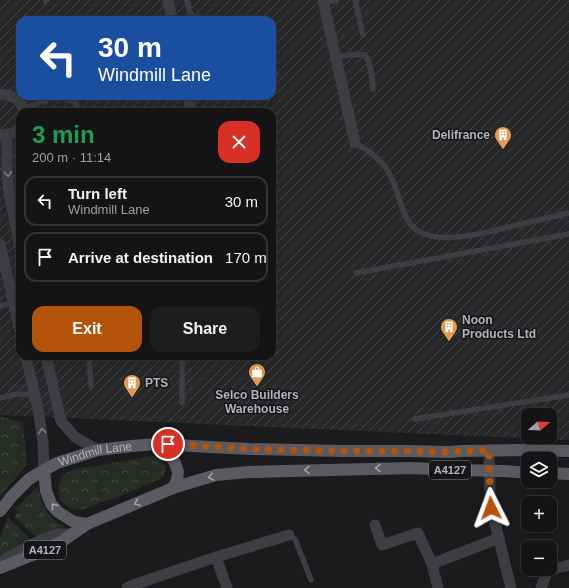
<!DOCTYPE html>
<meta charset="utf-8">
<style>
body{margin:0;font-family:Arial,sans-serif;background:#1d1d1f;color:#f1f3f6;height:100vh;display:flex;flex-direction:column;font-size:15px;white-space:nowrap}
*{box-sizing:border-box;margin:0}
p{font-size:13px;color:#9d9ea1}
.icon{flex:none;width:22px;height:22px;fill:none;stroke:currentColor;stroke-width:2;stroke-linecap:round;stroke-linejoin:round}
.map{position:relative;flex:1;overflow:hidden}
.side{position:absolute;left:16px;top:108px;width:260px;height:252px;display:flex;flex-direction:column;background:#141416;border-radius:12px;box-shadow:0 4px 16px #0002,0 0 0 1px #333335}
.side>*{flex:none}
.hud{position:absolute;left:16px;top:16px;width:260px;height:84px;border-radius:12px;box-shadow:0 4px 16px #0002,0 0 0 1px #333335;background:#1a4fa0;color:#fff;overflow:hidden}
.needle{width:26px;rotate:71deg}
.controls{position:absolute;left:521px;top:408px;display:grid;gap:8px}
.controls a{display:grid;place-items:center;width:36px;height:36px;border-radius:8px;background:#141416;box-shadow:0 4px 16px #0002,0 0 0 1px #333335;font-size:20px}
.pin{position:absolute;display:grid;place-items:center;width:34px;height:34px;color:#fff;margin:-17px;border:2px solid #fff;border-radius:50%;box-shadow:0 1px 4px #0007}
.me{position:absolute;width:44px;margin:-22px;rotate:357deg;stroke-linejoin:round;filter:drop-shadow(0 0 3px #0008)}
.turn{display:flex;align-items:center;gap:14px;height:84px;padding:0 16px;font-size:18px}
.turn .icon{width:52px;height:52px;stroke-width:2.5}
.turn b{display:block;font-size:28px;line-height:34px}
.round{display:grid;place-items:center;flex:none;width:42px;height:42px;border-radius:12px;background:#1d1d1f}
.headline{display:flex;align-items:center;justify-content:space-between;height:68px;padding:0 16px}
h1{font-size:24px;font-weight:700;line-height:30px;color:#1e9e55}
.primary-button{display:flex;gap:8px;margin-top:auto;padding:8px 16px}
.primary-button a{flex:1;height:46px;border-radius:12px;background:#b45309;color:#fff;font-size:16px;font-weight:700;line-height:46px;text-align:center}
.primary-button a+a{background:#1d1d1f;color:#f1f3f6}
ul{padding:0;list-style:none}
li{display:flex;align-items:center;gap:12px;height:50px;margin:0 8px 6px;padding:0 8px;border:2px solid #333335;border-radius:12px}
li div{flex:1}
li b{display:block;font-size:15px}
li em{font-style:normal}
.map>svg:first-child{display:block}
.industrial{fill:url(#industrial-furrows);fill-rule:evenodd}
.grass{fill:url(#grass-tufts)}
.forest{fill:url(#forest-crowns)}
.lines{fill:none;stroke-linecap:round;stroke-linejoin:round}
.lane{stroke:#3c3e42;stroke-width:5.5}
.street{stroke:#3c3e42;stroke-width:11}
.primary{stroke:#595b60;stroke-width:12}
.oneway{stroke:#7b7f85}
.oneway2{stroke:#9ea2a9}
.route{stroke:#b45309;stroke-width:7;stroke-dasharray:0 12.6}
.labels{text-anchor:middle;stroke-width:3;stroke-linejoin:round;paint-order:stroke}
.shield{fill:#161618;stroke:#81858a;stroke-width:1}
.shield-label{font-size:11px;font-weight:bold;fill:#afb4bb}
.poi-label{font-size:12px;font-weight:bold;fill:#afb4bb;stroke:#161618;text-anchor:start}
.street-label{font-size:12px;fill:#afb4bb;stroke:#161618}
</style>
<div class="map">
<svg width="569" height="588" viewBox="0 0 569 588">
<defs>
<pattern id="industrial-furrows" width="10" height="10" patternUnits="userSpaceOnUse"><rect width="10" height="10" fill="#27282a"/><path d="M-1 1l2-2M0 10L10 0M9 11l2-2" fill="none" stroke="#444547"/></pattern>
<pattern id="grass-tufts" width="24" height="20" patternUnits="userSpaceOnUse"><rect width="24" height="20" fill="#252d25"/><path d="M3 7l-1-3M5 7V3M7 7l1-3M15 17l-1-3M17 17v-4M19 17l1-3" fill="none" stroke="#424943"/></pattern>
<pattern id="forest-crowns" width="20" height="18" patternUnits="userSpaceOnUse"><rect width="20" height="18" fill="#252d25"/><path d="M2 6a3 3 0 1 1 6 0M12 15a3 3 0 1 1 6 0" fill="none" stroke="#424943"/></pattern>
</defs>
<rect width="100%" height="100%" fill="#1b1b1d"/>
<path class="industrial" d="M0 0H569V440L0 415ZM20 20H272V96H20ZM20 112H272V356H20ZM528 415H550V437H528Z"/>
<path class="grass" d="M38 486C42 508 46 515 65 527L37 538 14 517 18 512 15 509Z"/>
<g class="forest">
<polygon points="0,416 23,423 27,465 0,496"/>
<polygon points="153,456 160,458 166,467 164,477 133,491 81,510 69,508 60,500 58,487 62,476 71,470"/>
<polygon points="8,517 30,539 0,555 0,538"/>
</g>
<g class="lines">
<g class="lane">
<polyline points="46,0 46,1"/>
<polyline points="187,0 192,20"/>
<polyline points="355,0 363,35"/>
<polyline points="323,3 337,0"/>
<path d="M336 57 357 54 365 55C371 64 372 78 373 89"/>
<polyline points="272,76 276,75"/>
<polyline points="23,109 57,96 74,102 82,112"/>
<path d="M355 143C364 148 373 154 380 161 396 176 397 200 407 219 423 251 482 233 509 227 529 222 549 218 569 213"/>
<polyline points="356,273 569,234"/>
<polyline points="0,306 13,303"/>
<polyline points="16,307 20,293"/>
<polyline points="89,356 91,386"/>
<polyline points="182,356 182,403"/>
<polyline points="0,398 17,394 34,395"/>
<polyline points="415,419 569,395"/>
<polyline points="289,535 295,539 311,580"/>
</g>
<g class="street">
<polyline points="168,0 172,20"/>
<polyline points="323,0 355,143"/>
<path d="M0 95C12 93 22 100 24 112"/>
<polyline points="188,96 192,112"/>
<path d="M1 135C9 135 15 133 20 127"/>
<polyline points="7,135 7,171 9,193 20,247"/>
<polyline points="0,244 20,331"/>
<polyline points="26,356 39,414 43,442 44,470"/>
<polyline points="46,356 61,421 75,437 98,450"/>
<polyline points="489,450 490,496 491,507 511,588"/>
<polyline points="375,525 382,545 418,533 432,564"/>
<polyline points="216,557 289,535"/>
<polyline points="0,564 6,558 35,543 47,538 57,534 73,534"/>
<polyline points="127,588 133,585 216,557 227,588"/>
<polyline points="438,588 432,564 499,538"/>
<polyline points="541,588 548,570 569,565"/>
</g>
<g class="primary">
<polyline points="155,444 168,452 175,463 178,472 177,480 173,488"/>
<polyline points="44,470 46,491 51,504 58,512 74,522 87,524"/>
<polyline points="550,473 569,474"/>
<path id="s1" d="M0 511 12 496 28 480 34 476 57 463 98 450 132 446 155 444 249 449 343 451H409L450 452 461 451 519 450 569 451"/>
<polyline points="0,568 40,552 61,542 87,524 173,488 186,484 216,475 249,472 411,468 456,470 504,471 528,473"/>
</g>
</g>
<defs><path id="oneway-chevron" d="M-2-3.5L2.5 0L-2 3.5" fill="none" stroke-width="1.6" stroke-linecap="round" stroke-linejoin="round"/></defs>
<g class="oneway">
<use href="#oneway-chevron" transform="translate(8 174) rotate(86)"/>
<use href="#oneway-chevron" transform="translate(42 431) rotate(-99)"/>
</g>
<g class="oneway2">
<use href="#oneway-chevron" transform="translate(378 468) rotate(179)"/>
<use href="#oneway-chevron" transform="translate(307 470) rotate(178)"/>
<use href="#oneway-chevron" transform="translate(211 477) rotate(166)"/>
<use href="#oneway-chevron" transform="translate(137 503) rotate(157)"/>
<use href="#oneway-chevron" transform="translate(54 506) rotate(-128)"/>
</g>
<g class="lines">
<polyline class="route" points="168,444 250,449 344,451 409,451 450,452 489,450 490,496 491,508"/>
</g>
<defs>
<symbol id="building-pin" viewBox="-11 -11 22 30"><path d="M0 17L-7.5 6A9.5 9.5 0 1 1 7.5 6Z" fill="#e09b50" stroke="#161618"/><path d="M-4-6H4V6H1V3H-1V6H-4ZM-2.5-4.3h1.7v1.8h-1.7ZM.8-4.3h1.7v1.8H.8ZM-2.5-1h1.7V.8h-1.7ZM.8-1h1.7V.8H.8Z" fill="#fff"/></symbol>
<symbol id="shop-pin" viewBox="-11 -11 22 30"><path d="M0 17L-7.5 6A9.5 9.5 0 1 1 7.5 6Z" fill="#e09b50" stroke="#161618"/><path d="M-5-2.5h2.3a2.7 3.5 0 0 1 5.4 0H5L5.5 6h-11ZM-1.5-2.5h3a1.5 2.3 0 0 0-3 0Z" fill="#fff"/></symbol>
</defs>
<g fill-rule="evenodd">
<use href="#building-pin" x="493" y="125" width="20" height="27"/>
<use href="#building-pin" x="439" y="317" width="20" height="27"/>
<use href="#shop-pin" x="247" y="362" width="20" height="27"/>
<use href="#building-pin" x="122" y="373" width="20" height="27"/>
</g>
<g class="labels">
<g class="shield">
<rect x="429" y="461" width="42" height="18" rx="3"/>
<rect x="24" y="541" width="42" height="18" rx="3"/>
</g>
<g class="shield-label">
<text x="450" y="474">A4127</text>
<text x="45" y="554">A4127</text>
</g>
<g class="poi-label">
<text x="490" y="139" text-anchor="end">Delifrance</text>
<text x="462" y="324">Noon<tspan x="462" dy="14">Products Ltd</tspan></text>
<text x="145" y="387">PTS</text>
<text x="257" y="399" text-anchor="middle">Selco Builders<tspan x="257" dy="14">Warehouse</tspan></text>
</g>
<g class="street-label">
<text dy="4" stroke="none"><textPath href="#s1" startOffset="115">Windmill Lane</textPath></text>
</g>
</g>
</svg>
<div class="controls">
<a><svg class="needle" viewBox="-14 -14 28 28"><path d="M0-13l5 13h-10z" fill="#e53935"/><path d="M0 13l5-13h-10z" fill="#9d9ea1"/></svg></a>
<a><svg class="icon" aria-label="layers" viewBox="0 0 24 24"><path d="M12 4l9 5-9 5-9-5zM3 14l9 5 9-5"/></svg></a>
<a>+</a>
<a>−</a>
</div>
<div class="pin" style="left:168px;top:444px;background:#d93025"><svg class="icon" aria-label="arrive" viewBox="0 0 24 24"><path d="M6 21V4h12l-3 4 3 4H6"/></svg></div>
<svg class="me" style="left:491px;top:508px" viewBox="-20 -20 40 40"><path d="M0-17L14 15 0 8-14 15z" fill="#b45309" stroke="#fff" stroke-width="4"/></svg>
<div class="hud">
<div class="turn"><svg class="icon" aria-label="left" viewBox="0 0 24 24"><path d="M17 20v-9H6M10 6l-5 5 5 5"/></svg><div><b>30 m</b>Windmill Lane</div></div>
</div>
<section class="side">
<div class="headline"><div><h1>3 min</h1><p>200 m · 11:14</p></div><a class="round" style="background:#d93025;color:#fff"><svg class="icon" aria-label="close" viewBox="0 0 24 24"><path d="M6 6l12 12M18 6L6 18"/></svg></a></div>
<ul>
<li><svg class="icon" aria-label="left" viewBox="0 0 24 24"><path d="M17 20v-9H6M10 6l-5 5 5 5"/></svg><div><b>Turn left</b><p>Windmill Lane</p></div><em>30 m</em></li>
<li><svg class="icon" aria-label="arrive" viewBox="0 0 24 24"><path d="M6 21V4h12l-3 4 3 4H6"/></svg><div><b>Arrive at destination</b></div><em>170 m</em></li>
</ul>
<div class="primary-button"><a>Exit</a><a>Share</a></div>
</section>
</div>
